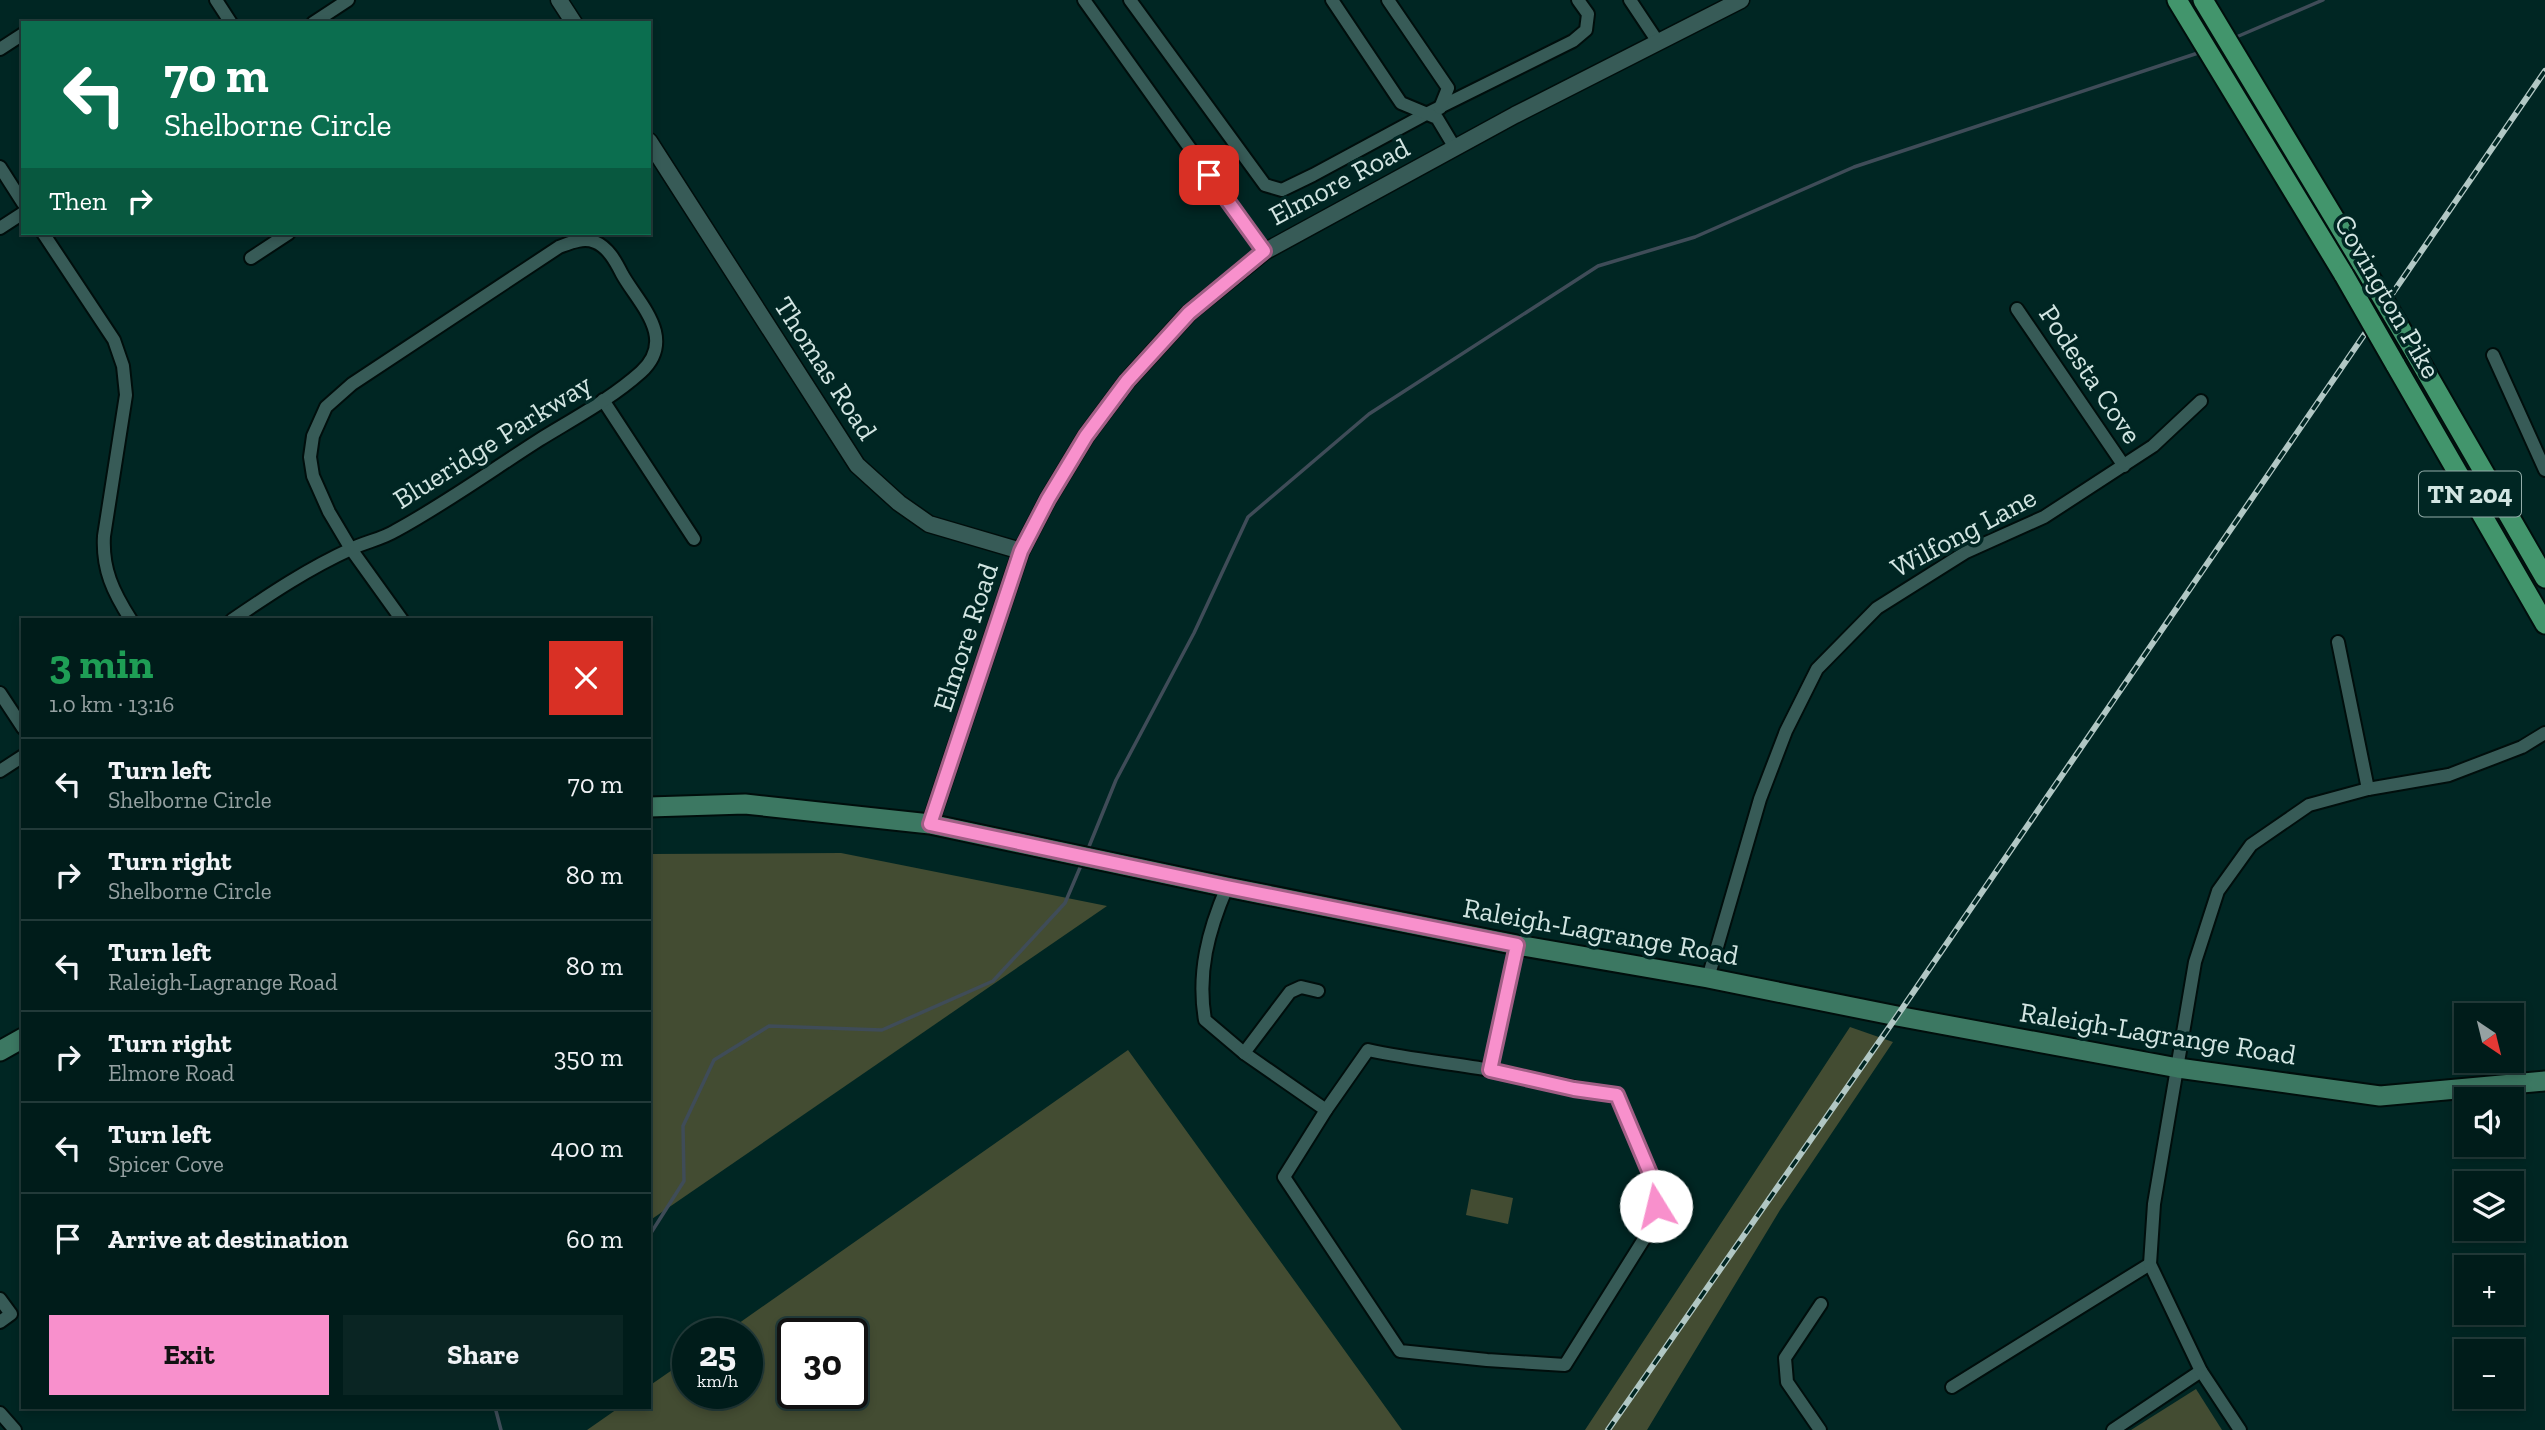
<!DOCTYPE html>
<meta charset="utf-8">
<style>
body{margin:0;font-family:"Zilla Slab",serif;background:#0a2523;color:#f1f3f6;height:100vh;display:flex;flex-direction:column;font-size:26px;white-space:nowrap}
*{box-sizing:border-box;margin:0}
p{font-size:23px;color:#95a1a2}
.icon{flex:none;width:38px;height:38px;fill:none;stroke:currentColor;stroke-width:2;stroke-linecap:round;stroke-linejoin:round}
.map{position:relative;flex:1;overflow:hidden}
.drawer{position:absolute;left:21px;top:618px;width:630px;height:791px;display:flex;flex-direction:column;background:#001c1a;border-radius:0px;box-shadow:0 4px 10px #0003,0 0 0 2px #223a39}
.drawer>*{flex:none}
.top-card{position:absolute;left:21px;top:21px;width:630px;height:214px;border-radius:0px;box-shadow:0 4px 10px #0003,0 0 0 2px #223a39;background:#0b6e4f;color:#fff;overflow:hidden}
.needle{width:46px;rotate:145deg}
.controls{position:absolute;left:2454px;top:1003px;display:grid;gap:14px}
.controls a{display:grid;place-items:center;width:70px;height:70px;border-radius:0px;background:#001c1a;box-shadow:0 4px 10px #0003,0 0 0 2px #223a39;font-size:35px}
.speed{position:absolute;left:672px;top:1318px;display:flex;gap:14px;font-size:35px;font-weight:700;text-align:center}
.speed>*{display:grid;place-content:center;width:91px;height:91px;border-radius:50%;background:#001c1a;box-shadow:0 4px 10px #0003,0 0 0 2px #223a39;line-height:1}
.speed small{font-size:18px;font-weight:400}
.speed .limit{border:4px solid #111;border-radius:10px;background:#fff;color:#111}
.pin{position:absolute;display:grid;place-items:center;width:60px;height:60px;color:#fff;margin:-30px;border-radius:14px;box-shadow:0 4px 10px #0006}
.me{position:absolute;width:77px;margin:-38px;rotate:351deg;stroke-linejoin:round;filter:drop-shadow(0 0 5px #0008)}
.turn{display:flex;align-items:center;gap:24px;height:147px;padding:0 28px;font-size:32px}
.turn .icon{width:91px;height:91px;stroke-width:2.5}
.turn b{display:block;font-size:49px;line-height:60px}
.then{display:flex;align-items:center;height:66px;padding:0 28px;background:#0003;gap:14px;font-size:26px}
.round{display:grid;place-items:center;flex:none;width:74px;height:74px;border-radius:0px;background:#0a2523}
.overview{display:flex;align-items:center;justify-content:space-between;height:119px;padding:0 28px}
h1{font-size:42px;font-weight:700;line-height:52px;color:#1e9e55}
.primary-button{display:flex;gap:14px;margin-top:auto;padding:14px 28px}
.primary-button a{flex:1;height:80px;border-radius:0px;background:#f890cc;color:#111;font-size:28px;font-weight:700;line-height:80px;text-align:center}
.primary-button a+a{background:#0a2523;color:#f1f3f6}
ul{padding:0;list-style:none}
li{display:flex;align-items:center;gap:21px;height:91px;padding:0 28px;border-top:2px solid #223a39}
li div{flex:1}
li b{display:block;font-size:26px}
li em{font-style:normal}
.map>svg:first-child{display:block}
.green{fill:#434c32;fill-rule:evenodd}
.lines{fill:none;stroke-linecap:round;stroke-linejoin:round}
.stream{stroke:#3f4c58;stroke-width:3.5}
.minor-casing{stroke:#000e0c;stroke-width:16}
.tertiary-casing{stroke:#000e0c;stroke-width:19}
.secondary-casing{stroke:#000e0c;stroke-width:23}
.primary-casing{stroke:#000e0c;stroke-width:23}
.minor{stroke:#375b57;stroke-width:12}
.tertiary{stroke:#375b57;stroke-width:16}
.secondary{stroke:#3c7862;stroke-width:19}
.primary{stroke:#42956c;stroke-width:19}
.rail-casing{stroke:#b1c7c4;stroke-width:6}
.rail{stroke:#002623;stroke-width:3.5;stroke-dasharray:10;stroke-linecap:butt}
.primary-bridge-casing{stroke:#000e0c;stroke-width:23;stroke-linecap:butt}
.primary-bridge{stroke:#42956c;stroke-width:19}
.route-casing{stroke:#a15e85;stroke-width:18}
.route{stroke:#f890cc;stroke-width:12}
.labels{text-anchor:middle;stroke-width:7;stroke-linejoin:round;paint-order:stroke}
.shield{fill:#002623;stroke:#93aca9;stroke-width:2}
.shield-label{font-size:26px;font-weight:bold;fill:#d2e5e2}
.street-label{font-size:28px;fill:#d2e5e2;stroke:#002623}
</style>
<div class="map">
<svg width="2545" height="1430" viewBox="0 0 2545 1430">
<rect width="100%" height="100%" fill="#002623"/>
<g class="green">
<polygon points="841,853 1107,906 649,1221 649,854"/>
<polygon points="1850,1027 1893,1042 1780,1210 1647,1430 1585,1430"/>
<path d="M1128 1050 1402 1430H587L620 1407H649V1386L688 1359V1393H747V1334L725 1333ZM793 1334H852V1393H793Z"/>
<polygon points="1471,1189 1513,1198 1508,1224 1466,1215"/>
<polygon points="2196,1389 2222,1430 2131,1430"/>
</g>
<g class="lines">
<g class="stream">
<polyline points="2234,38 2323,0"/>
<polyline points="1088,849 1116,780 1194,633 1248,517 1369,414 1598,266 1695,237 1854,167 2201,52"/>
<polyline points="649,1236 684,1181 683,1126 714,1060 769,1026 882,1030 993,981 1065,903 1082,863"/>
<polyline points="495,1407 501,1430"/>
</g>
<defs>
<g id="minor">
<polyline points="216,0 231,23"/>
<polyline points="1084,0 1264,252"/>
<polyline points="1130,0 1265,185 1282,190 1313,175 1426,114 1573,41 1586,30 1588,14 1578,0"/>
<polyline points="1332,0 1401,103 1437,118 1455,148"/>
<polyline points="1388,0 1448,88 1440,108"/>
<polyline points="1630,0 1658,42"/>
<polyline points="313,23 348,0"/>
<polyline points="0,49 23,34"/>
<polyline points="0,167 23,203"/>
<polyline points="0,228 23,213"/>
<path d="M43 233 114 340 123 366 126 395 104 536C102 569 113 592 131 620"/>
<polyline points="251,258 289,233"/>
<polyline points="2017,309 2124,466"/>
<polyline points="2493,355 2545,470"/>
<polyline points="603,400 694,539"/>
<path d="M232 620C270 594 309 568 351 549 365 542 382 539 395 531 445 504 492 470 539 440 573 419 611 399 641 372 678 338 638 303 622 274 616 262 608 247 595 242 583 237 570 243 559 247L352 384 326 407 313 436 310 457 313 476 329 512 351 549 402 620"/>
<polyline points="2338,642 2368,789"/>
<polyline points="0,693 23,728"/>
<polyline points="0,771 23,756"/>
<path d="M1227 887C1208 931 1197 973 1205 1020L1244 1053 1326 1110"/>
<polyline points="1708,978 1760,799 1786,731 1817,669 1877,608 1966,552 2044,517 2153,446 2201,401"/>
<path d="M1368 1050C1409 1059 1450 1063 1491 1070 1533 1078 1574 1089 1617 1095L1657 1190 1654 1223 1565 1365 1487 1360 1400 1351 1284 1177 1326 1110Z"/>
<polyline points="1244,1053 1290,992 1301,987 1318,991"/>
<polyline points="1490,1070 1517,945"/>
<polyline points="0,1299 11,1314 0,1322"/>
<polyline points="1952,1387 2150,1264"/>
<polyline points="0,1413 15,1430"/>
<polyline points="1820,1430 1787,1382 1785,1358 1821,1304"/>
<polyline points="2113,1430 2201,1371"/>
<polyline points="2240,1430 2201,1371 2150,1264 2154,1204 2195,962 2218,891 2251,845 2309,805 2368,789 2449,775 2522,747 2545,733"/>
</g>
<g id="tertiary">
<polyline points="559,0 574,23"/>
<polyline points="649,141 857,465 899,503 929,524 1021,551"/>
<polyline points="930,824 1021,551 1048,499 1086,436 1127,381 1189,313 1264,252 1515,115 1741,0"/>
</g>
<g id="secondary">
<polyline points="649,807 745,804 930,824 1227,887 1517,945 1708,978 1897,1016 2178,1068 2380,1096 2545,1081"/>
<polyline points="0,1051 23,1038"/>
</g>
<g id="primary">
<polyline points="2177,0 2344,275"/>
<polyline points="2203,0 2362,264"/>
<polyline points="2414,351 2545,578"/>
<polyline points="2395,364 2545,624"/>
</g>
</defs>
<use href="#minor" class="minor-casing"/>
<use href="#tertiary" class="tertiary-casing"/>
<use href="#secondary" class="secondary-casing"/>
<use href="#primary" class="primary-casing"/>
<use href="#minor" class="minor"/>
<use href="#tertiary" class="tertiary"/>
<use href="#secondary" class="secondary"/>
<use href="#primary" class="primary"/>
<defs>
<polyline id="rail" points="1608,1430 1897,1016 2545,71"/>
</defs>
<use href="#rail" class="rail-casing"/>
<use href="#rail" class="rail"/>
<defs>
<g id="primary-bridge">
<polyline points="2362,264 2414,351"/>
<polyline points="2344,275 2395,364"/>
</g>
</defs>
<use href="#primary-bridge" class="primary-bridge-casing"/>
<use href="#primary-bridge" class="primary-bridge"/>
</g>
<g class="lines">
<defs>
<polyline id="route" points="1209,175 1264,251 1189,313 1127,381 1086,436 1048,499 1021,551 930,824 1227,887 1517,945 1490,1070 1574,1089 1617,1095 1657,1190 1656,1206"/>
</defs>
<use href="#route" class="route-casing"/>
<use href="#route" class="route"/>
</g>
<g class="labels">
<rect class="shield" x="2419" y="471.5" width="102" height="45" rx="5"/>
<g class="shield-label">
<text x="2470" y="503">TN 204</text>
</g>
<g class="street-label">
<text transform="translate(1339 181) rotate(-28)" y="10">Elmore Road</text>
<text transform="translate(2388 296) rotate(60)" y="10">Covington Pike</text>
<text transform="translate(826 368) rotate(57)" y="10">Thomas Road</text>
<text transform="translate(2091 374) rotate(56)" y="10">Podesta Cove</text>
<text transform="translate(492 441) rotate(-32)" y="10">Blueridge Parkway</text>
<text transform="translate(1963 532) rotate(-28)" y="10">Wilfong Lane</text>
<text transform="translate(965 637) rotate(-72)" y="10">Elmore Road</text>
<text transform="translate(1601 931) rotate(10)" y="10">Raleigh-Lagrange Road</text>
<text transform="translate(2158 1033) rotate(9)" y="10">Raleigh-Lagrange Road</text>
</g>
</g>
</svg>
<div class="controls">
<a><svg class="needle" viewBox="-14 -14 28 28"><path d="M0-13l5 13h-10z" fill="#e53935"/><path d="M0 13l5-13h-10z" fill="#95a1a2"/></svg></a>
<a><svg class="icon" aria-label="sound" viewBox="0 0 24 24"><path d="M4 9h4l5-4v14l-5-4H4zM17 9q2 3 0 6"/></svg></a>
<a><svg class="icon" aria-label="layers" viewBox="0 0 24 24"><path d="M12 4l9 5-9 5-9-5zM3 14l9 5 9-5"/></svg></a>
<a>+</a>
<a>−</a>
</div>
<div class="speed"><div>25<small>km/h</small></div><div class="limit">30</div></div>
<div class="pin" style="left:1209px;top:175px;background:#d93025"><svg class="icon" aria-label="arrive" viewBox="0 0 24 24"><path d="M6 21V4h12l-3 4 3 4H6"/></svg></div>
<svg class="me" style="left:1656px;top:1206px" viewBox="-20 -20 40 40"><circle r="19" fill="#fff"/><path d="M0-13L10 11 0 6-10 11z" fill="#f890cc"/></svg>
<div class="top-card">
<div class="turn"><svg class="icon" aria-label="left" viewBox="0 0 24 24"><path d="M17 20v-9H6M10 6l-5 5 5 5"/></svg><div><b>70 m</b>Shelborne Circle</div></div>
<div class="then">Then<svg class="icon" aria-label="right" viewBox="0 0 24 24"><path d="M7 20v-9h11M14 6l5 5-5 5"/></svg></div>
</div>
<section class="drawer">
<div class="overview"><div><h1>3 min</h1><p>1.0 km · 13:16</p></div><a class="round" style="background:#d93025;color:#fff"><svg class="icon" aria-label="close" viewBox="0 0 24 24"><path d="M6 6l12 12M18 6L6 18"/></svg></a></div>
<ul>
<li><svg class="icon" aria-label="left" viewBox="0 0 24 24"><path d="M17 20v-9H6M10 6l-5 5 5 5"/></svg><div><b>Turn left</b><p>Shelborne Circle</p></div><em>70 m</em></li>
<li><svg class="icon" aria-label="right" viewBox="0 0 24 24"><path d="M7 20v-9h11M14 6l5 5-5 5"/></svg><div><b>Turn right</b><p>Shelborne Circle</p></div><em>80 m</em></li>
<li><svg class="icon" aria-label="left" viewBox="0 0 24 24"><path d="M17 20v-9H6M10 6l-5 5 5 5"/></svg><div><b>Turn left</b><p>Raleigh-Lagrange Road</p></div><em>80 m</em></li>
<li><svg class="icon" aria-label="right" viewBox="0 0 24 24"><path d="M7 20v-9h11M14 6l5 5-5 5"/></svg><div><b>Turn right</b><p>Elmore Road</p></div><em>350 m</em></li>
<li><svg class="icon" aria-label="left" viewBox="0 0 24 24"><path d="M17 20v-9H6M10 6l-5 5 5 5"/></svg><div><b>Turn left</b><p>Spicer Cove</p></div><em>400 m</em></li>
<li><svg class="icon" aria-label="arrive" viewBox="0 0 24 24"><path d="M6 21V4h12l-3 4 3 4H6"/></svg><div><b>Arrive at destination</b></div><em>60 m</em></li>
</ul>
<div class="primary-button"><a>Exit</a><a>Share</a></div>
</section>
</div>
